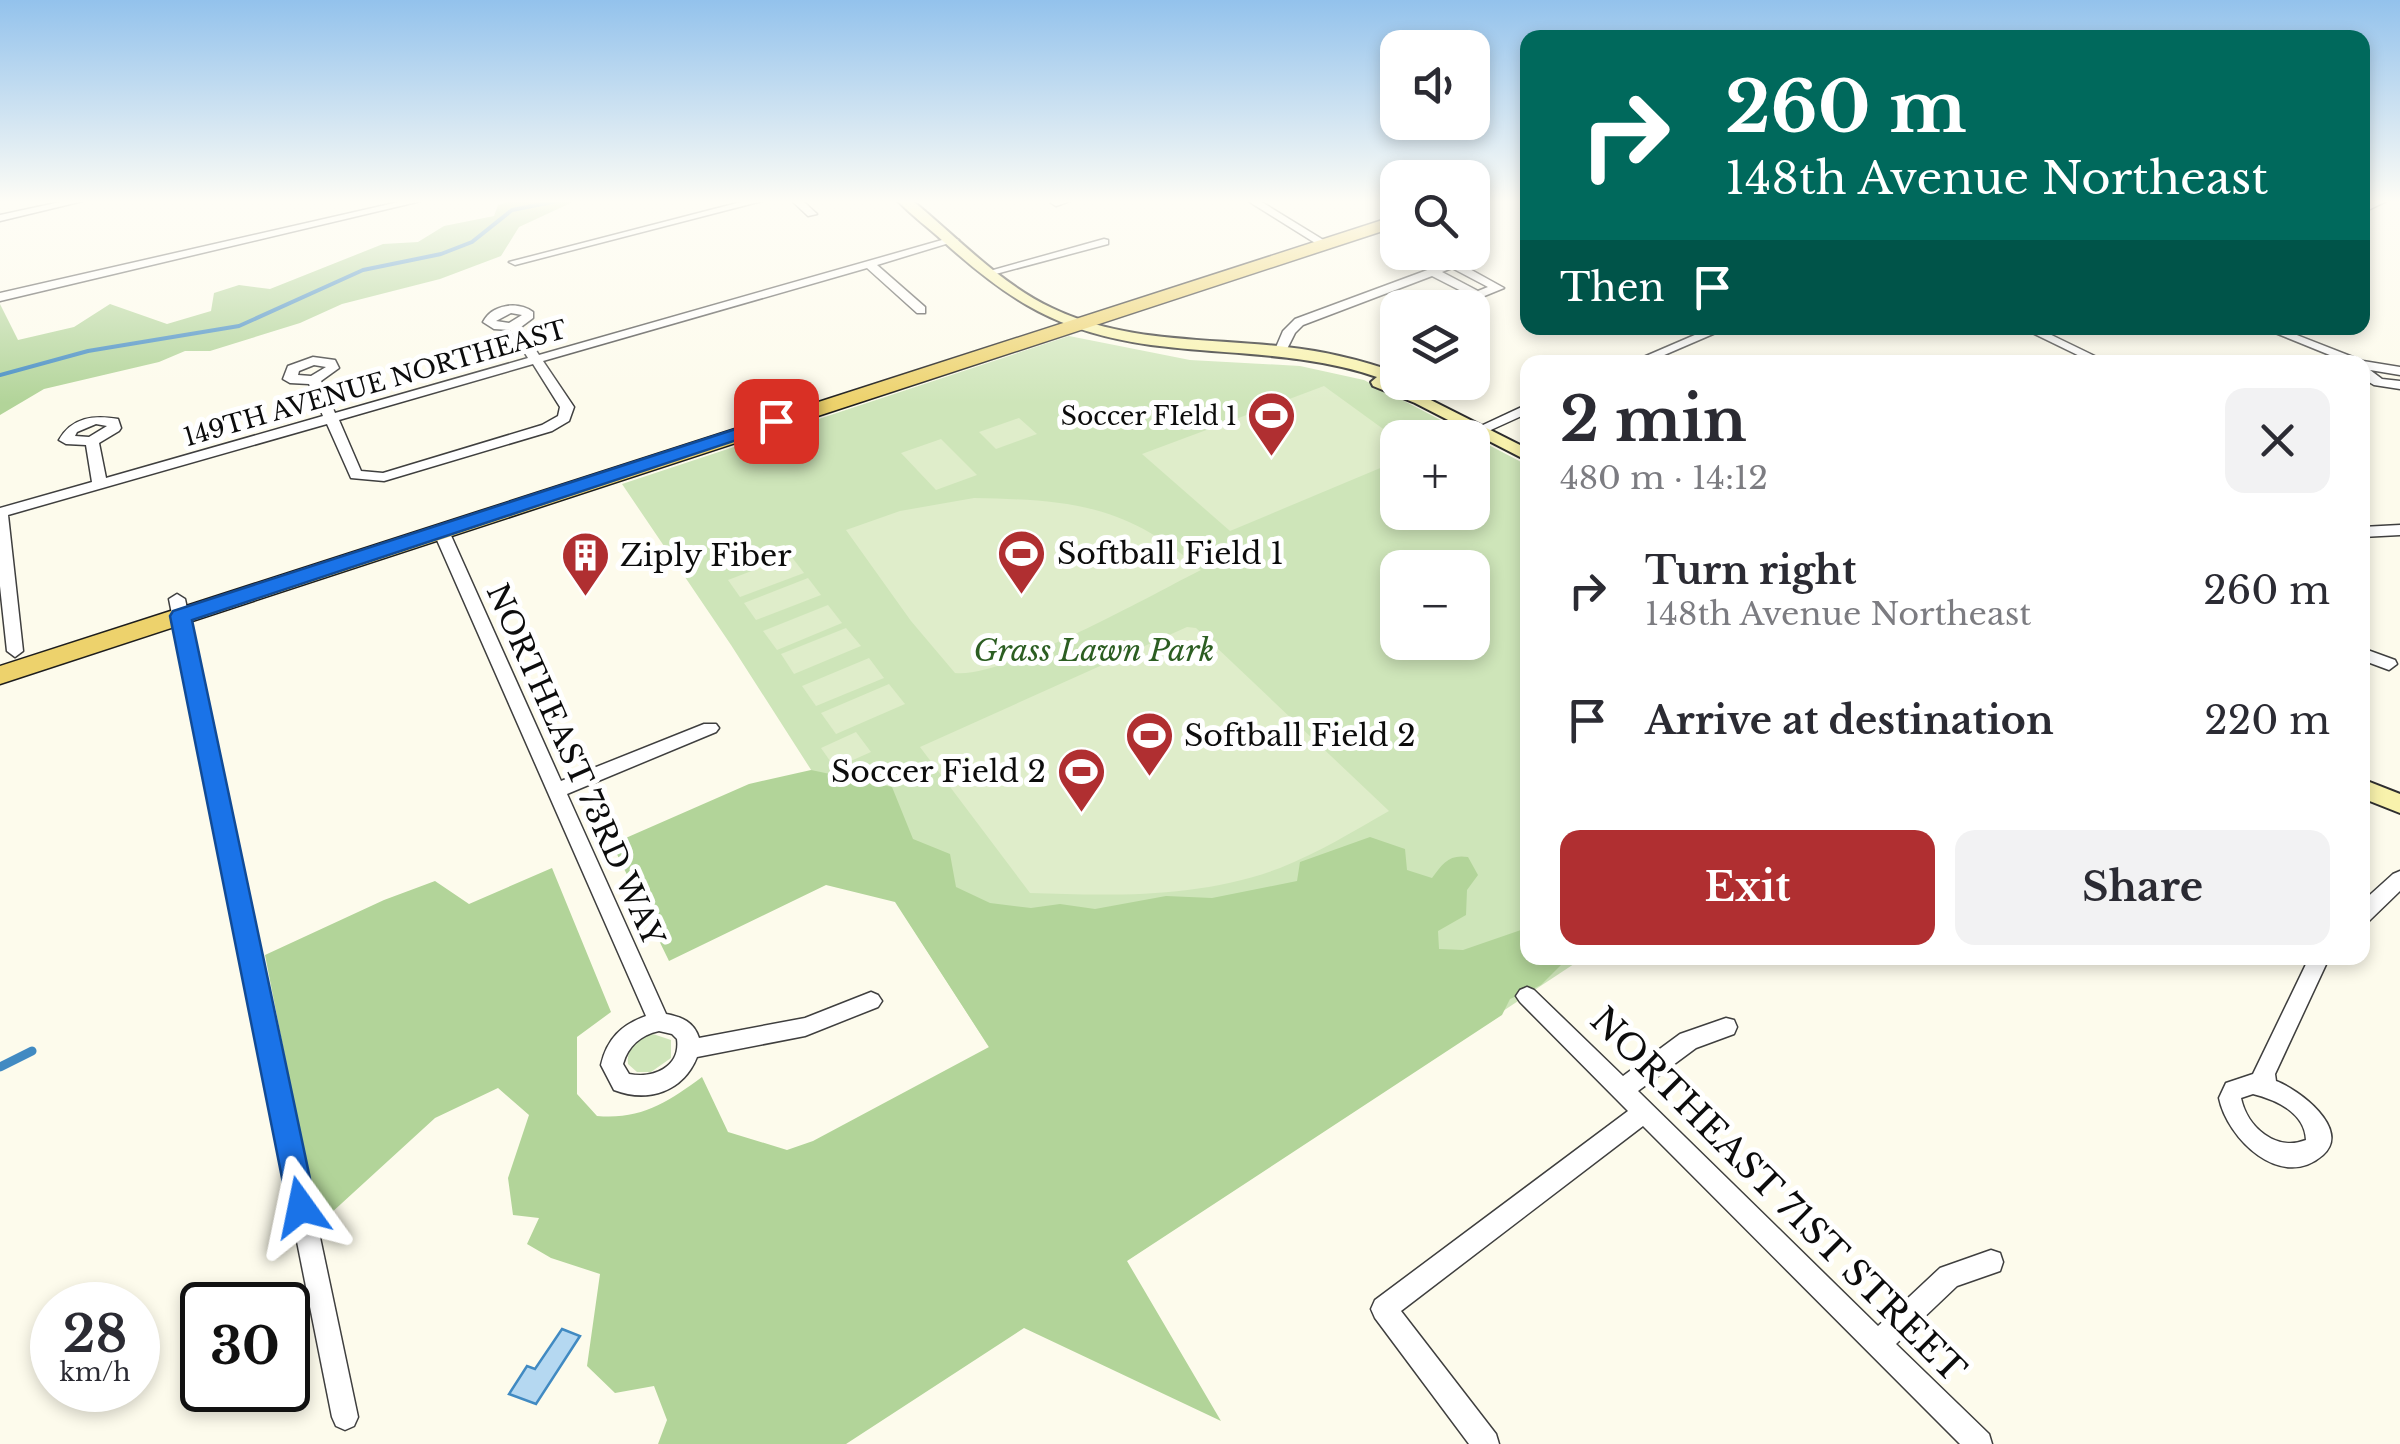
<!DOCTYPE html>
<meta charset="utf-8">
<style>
body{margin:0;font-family:"Libre Baskerville",serif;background:#f2f2f3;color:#2b2b33;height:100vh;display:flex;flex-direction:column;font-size:38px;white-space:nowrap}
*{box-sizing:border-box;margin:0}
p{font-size:32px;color:#7c7c81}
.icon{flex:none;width:55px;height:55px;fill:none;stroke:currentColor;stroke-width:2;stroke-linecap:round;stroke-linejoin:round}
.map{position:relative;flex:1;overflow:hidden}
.drawer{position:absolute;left:1520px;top:355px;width:850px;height:610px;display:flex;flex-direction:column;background:#fff;border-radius:20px;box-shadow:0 5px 15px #0003}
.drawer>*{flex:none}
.guide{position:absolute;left:1520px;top:30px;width:850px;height:305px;border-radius:20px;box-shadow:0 5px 15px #0003;background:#00695c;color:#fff;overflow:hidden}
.fabs{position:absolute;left:1380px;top:30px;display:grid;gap:20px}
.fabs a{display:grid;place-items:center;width:110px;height:110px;border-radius:20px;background:#fff;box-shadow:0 5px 15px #0003;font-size:50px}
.speed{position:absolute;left:30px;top:1282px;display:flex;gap:20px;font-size:50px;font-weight:700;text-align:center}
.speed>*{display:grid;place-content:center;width:130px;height:130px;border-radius:50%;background:#fff;box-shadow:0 5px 15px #0003;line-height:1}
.speed small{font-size:25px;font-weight:400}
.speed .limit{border:5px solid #111;border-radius:15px;background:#fff;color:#111}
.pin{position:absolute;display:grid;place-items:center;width:85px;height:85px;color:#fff;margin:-42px;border-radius:20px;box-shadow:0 5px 15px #0006}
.me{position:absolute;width:110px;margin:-55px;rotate:348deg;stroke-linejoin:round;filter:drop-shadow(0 0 8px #0008)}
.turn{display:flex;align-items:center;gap:35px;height:210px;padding:0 40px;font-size:45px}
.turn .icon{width:130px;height:130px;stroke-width:2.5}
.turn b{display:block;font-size:70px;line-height:85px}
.then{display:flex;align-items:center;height:95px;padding:0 40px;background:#0003;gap:20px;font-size:38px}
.round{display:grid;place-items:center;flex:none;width:105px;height:105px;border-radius:20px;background:#f2f2f3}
.summary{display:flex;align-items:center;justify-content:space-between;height:170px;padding:0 40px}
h1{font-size:60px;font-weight:800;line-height:75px}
.button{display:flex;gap:20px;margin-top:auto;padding:20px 40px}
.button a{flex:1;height:115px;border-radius:20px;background:#b02f31;color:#fff;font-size:40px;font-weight:800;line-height:115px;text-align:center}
.button a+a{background:#f2f2f3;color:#2b2b33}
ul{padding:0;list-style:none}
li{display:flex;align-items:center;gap:30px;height:130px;padding:0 40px}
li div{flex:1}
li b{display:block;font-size:38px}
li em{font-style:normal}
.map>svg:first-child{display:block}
.green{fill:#cee5b9;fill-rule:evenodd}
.forest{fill:#b2d499}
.pitch{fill:#dfedca}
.water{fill:#b5d8f1;stroke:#418ac2;stroke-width:2.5}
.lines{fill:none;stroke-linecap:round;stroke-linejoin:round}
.stream-far1{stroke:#418ac2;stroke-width:4}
.stream{stroke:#418ac2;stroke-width:9}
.minor-casing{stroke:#3f3f3f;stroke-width:3}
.secondary-casing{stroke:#2e2e2e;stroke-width:4}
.primary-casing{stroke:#1d1d1d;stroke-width:3}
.minor{fill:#fff;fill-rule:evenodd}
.secondary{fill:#f8f2ac;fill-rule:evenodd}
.primary{fill:#edd26c;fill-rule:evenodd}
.route{fill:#1a73e8;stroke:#114b97;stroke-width:2.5}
.labels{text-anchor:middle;stroke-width:10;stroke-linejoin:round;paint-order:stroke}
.far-street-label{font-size:25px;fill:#0c0c0c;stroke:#fff}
.far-poi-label{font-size:25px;fill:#0c0c0c;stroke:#fff;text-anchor:end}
.poi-label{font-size:30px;fill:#0c0c0c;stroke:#fff;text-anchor:start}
.park-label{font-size:30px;font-style:italic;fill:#2c5e22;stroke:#fff}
.street-label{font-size:30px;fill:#0c0c0c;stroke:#fff}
.near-street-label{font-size:35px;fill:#0c0c0c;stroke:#fff}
</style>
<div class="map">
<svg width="2400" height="1444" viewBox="0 0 2400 1444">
<rect width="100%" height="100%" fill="#fdfbec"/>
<g class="green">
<path d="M1069 336 1190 360 1300 366 1364 380 1527 465 1528 958H1583L1126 1261 731 645 622 484ZM1398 438H1472V512H1398ZM1398 568H1472V642H1398Z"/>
<path d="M653 1034 671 1040V1058L651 1072H637L628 1064C626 1047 638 1038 653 1034Z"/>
</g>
<g class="forest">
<polygon points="511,201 575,201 519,227 501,256 440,279 342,304 300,323 210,351 185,351 159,362 44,389 0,415 0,304 18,340 74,327 110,304 167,324 211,311 214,293 239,285 270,289 383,244 418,242 444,226 494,216 498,205"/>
<path d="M811 770 892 787 913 839 950 854 956 887 990 903 1031 908 1060 904 1095 909 1166 896 1212 898 1297 881 1300 862 1370 837 1405 849 1407 870 1432 878C1443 863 1449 854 1468 857L1478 875 1467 890 1466 915 1438 931 1439 949 1463 950 1527 928 1528 958H1568L1541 985 1510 999 1502 1015 1127 1261 1221 1421 1024 1328 846 1444H658L667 1420 654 1386 615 1393 587 1366 600 1274 551 1258 527 1244 539 1218 513 1215 508 1178 529 1115 498 1088 435 1118 318 1225 265 955 384 900 435 881 469 904 552 868 611 1012 577 1037V1094L597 1116C641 1120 668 1102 702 1077L728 1132 787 1150 813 1141 989 1047 895 902 826 885 669 961 612 844 749 784Z"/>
</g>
<g class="pitch">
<polygon points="1324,386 1397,439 1397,461 1230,531 1142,454"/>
<polygon points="1019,418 1037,434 996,449 979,432"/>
<polygon points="941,439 977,475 936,490 901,453"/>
<path d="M974 498C1070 500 1126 504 1201 570 1151 595 1003 679 955 673L911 621 846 530 900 511Z"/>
<polygon points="791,556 804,573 740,597 728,580"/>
<polygon points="808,578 821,595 756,620 744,603"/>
<polygon points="828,605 842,623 777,650 763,631"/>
<path d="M1187 627 1196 628 1389 811C1354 831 1318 853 1280 868 1200 898 1114 896 1030 893L920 747Z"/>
<polygon points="846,628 861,646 794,674 781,654"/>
<polygon points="869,658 884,678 816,706 802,686"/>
<polygon points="889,684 905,704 836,734 821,713"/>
<polygon points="856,732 871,752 835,768 821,748"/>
</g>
<polygon class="water" points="562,1329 580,1336 536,1404 509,1394 527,1366 535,1369"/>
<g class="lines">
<polyline class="stream-far1" points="0,375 88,351 239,326 363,270 441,254 472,242 512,210 557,201"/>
<polyline class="stream" points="0,1067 32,1051"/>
<defs>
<g id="minor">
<polygon points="65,201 83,201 0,221 0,215"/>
<polygon points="403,201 421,201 0,301 0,293"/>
<polygon points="745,201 762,201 515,265 509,262"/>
<polygon points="792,201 803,201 817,214 808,216"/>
<polygon points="1052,201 1070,201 1056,206 1051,203"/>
<polygon points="1248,201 1260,201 1330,244 1320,246"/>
<polygon points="2374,201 2387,201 2362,213 2362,206"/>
<path d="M949 238 959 240 877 265 925 307V313H917L867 268 543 361 574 407 569 421 552 431 384 481 351 478 327 424 8 515 23 651 15 657 7 651 0 586V508L92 482 86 445 66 444 59 440C72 417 94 415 118 419L121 428 119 431 99 443 106 478 323 416 309 384 290 383 283 379 288 366 313 357 335 360 339 368 321 381 335 413 528 358 510 330 494 329 483 322C492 304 518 301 533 312V318L521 327 539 355ZM511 313 522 315 509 323 496 321ZM533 364 560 407 558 416 542 425 383 473 361 471 339 420ZM314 365 326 367 311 376 298 375 299 371ZM96 424 107 426 89 437 75 436 77 432Z"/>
<polygon points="1104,239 1108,240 1108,244 992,275 986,272"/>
<path d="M1449 262H1457L1504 288 1477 299 1432 276 1303 325 1295 333 1284 355 1274 352 1283 331 1295 319ZM1452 268 1488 287 1478 291 1442 272Z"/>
<polygon points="1711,328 1727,328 1648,362 1632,362"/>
<polygon points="2022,328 2037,328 2107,362 2092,362"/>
<polygon points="2263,328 2279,328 2363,361 2400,367 2400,375 2370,370 2382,379 2400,381 2400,389 2374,385 2362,378 2362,362 2347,362"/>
<polygon points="1528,404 1528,413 1482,434 1472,434 1470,431"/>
<polygon points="2400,525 2400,535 2362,537 2362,527"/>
<path d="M441 526 449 531 561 781 704 724H716L719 728 716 732 567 794 666 1014C682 1017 694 1022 699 1038L805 1018 871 992 878 995 882 1001 878 1007 805 1036 697 1057C683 1092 648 1103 614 1090L601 1065C607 1039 621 1025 646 1016L433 531ZM659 1031 672 1034 677 1039C681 1067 653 1079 629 1074L623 1064C628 1046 641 1035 659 1031Z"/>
<polygon points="177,594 185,599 358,1417 354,1426 345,1430 336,1426 332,1417 169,599"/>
<polygon points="2362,648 2395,660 2397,664 2389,670 2362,660"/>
<polygon points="2400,871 2400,891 2369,921 2362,923 2362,902 2393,874"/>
<path d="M2309 958H2329L2275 1074 2276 1081C2298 1089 2352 1129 2323 1155 2281 1192 2227 1138 2219 1098L2226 1083 2253 1074ZM2253 1094C2277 1100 2305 1113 2306 1140 2276 1152 2247 1127 2241 1098Z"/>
<polygon points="1527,987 1534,990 1623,1076 1680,1034 1726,1018 1734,1020 1737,1027 1734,1034 1696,1048 1638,1091 1878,1326 1940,1268 1991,1250 2000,1253 2003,1262 2000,1271 1957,1286 1896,1344 1989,1434 1992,1444 1960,1444 1643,1126 1401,1311 1496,1434 1499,1444 1469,1444 1375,1318 1371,1309 1375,1300 1628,1111 1520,1002 1516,996 1520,990"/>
</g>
<g id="secondary">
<path d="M898 201H913C958 238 999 283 1052 308 1124 343 1208 338 1286 347 1324 351 1361 360 1398 373V382H1404L1399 384 1528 449V461L1415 403 1373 386 1371 382 1377 377C1304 352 1228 355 1151 345 1059 332 1012 303 944 242 929 228 912 216 898 201Z"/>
<polygon points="2362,779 2400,794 2400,813 2362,798"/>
</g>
<polygon id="primary" points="1398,215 1398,226 0,684 0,666"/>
</defs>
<use href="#minor" class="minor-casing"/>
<use href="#secondary" class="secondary-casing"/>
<use href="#primary" class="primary-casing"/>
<use href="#minor" class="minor"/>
<use href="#secondary" class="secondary"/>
<use href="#primary" class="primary"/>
</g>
<linearGradient id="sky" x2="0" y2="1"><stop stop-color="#93c2ec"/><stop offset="0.5" stop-color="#fefdf6"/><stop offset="1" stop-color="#fefdf6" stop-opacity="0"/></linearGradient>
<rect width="2400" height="403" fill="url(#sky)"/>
<polygon class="route" points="776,416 784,421 782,425 192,620 316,1207 312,1218 301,1222 290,1218 170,616 173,611"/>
<defs>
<symbol id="stadium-pin" viewBox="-11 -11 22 30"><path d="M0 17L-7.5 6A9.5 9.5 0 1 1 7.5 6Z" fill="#b02f31" stroke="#fff"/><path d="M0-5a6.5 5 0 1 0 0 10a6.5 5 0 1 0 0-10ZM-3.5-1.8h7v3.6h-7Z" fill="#fff"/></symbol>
<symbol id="building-pin" viewBox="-11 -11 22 30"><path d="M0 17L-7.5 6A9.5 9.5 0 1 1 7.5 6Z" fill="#b02f31" stroke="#fff"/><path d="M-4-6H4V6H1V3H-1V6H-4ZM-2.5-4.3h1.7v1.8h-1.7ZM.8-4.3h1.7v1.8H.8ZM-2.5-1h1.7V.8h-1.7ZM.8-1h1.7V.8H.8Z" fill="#fff"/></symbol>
</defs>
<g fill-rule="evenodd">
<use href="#stadium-pin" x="1244" y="388" width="55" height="75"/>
<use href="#stadium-pin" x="994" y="526" width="55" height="75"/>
<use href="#building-pin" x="558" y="528" width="55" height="75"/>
<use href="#stadium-pin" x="1122" y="708" width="55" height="75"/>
<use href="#stadium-pin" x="1054" y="744" width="55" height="75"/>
</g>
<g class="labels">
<g class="far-street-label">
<text transform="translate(375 383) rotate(-16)" y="9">149TH AVENUE NORTHEAST</text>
</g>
<g class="far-poi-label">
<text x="1237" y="425">Soccer FIeld 1</text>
</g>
<g class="poi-label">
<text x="1057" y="564">Softball Field 1</text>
<text x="620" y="566">Ziply Fiber</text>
<text x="1184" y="746">Softball Field 2</text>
<text x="1046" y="782" text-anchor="end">Soccer Field 2</text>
</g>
<g class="park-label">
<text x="1094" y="661">Grass Lawn Park</text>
</g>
<g class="street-label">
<text transform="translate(575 765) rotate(66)" y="10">NORTHEAST 73RD WAY</text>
</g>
<g class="near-street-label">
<text transform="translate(1778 1195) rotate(45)" y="12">NORTHEAST 71ST STREET</text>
</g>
</g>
</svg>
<div class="fabs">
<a><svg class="icon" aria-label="sound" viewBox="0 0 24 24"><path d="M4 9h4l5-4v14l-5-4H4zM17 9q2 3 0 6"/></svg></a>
<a><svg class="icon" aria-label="search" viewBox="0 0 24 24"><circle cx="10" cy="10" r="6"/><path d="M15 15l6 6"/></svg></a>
<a><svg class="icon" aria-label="layers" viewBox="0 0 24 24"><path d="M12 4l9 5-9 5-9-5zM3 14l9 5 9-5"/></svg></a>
<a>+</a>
<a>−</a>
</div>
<div class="speed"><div>28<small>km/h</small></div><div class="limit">30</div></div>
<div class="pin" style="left:776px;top:421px;background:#d93025"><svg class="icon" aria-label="arrive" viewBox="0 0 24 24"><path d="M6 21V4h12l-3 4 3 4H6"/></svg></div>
<svg class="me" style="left:301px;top:1207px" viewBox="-20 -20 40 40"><path d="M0-17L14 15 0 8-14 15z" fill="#1a73e8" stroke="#fff" stroke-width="4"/></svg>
<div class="guide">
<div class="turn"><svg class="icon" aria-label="right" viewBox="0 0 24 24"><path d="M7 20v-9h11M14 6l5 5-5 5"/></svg><div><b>260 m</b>148th Avenue Northeast</div></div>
<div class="then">Then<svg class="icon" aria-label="arrive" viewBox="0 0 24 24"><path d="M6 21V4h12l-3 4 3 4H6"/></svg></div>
</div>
<section class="drawer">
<div class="summary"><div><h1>2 min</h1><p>480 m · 14:12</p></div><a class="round"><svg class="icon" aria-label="close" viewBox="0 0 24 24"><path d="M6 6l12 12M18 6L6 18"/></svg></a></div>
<ul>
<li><svg class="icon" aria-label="right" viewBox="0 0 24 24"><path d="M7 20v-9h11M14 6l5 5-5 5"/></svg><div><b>Turn right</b><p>148th Avenue Northeast</p></div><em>260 m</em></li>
<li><svg class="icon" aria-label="arrive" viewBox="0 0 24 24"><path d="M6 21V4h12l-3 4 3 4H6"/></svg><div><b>Arrive at destination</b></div><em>220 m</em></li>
</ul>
<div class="button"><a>Exit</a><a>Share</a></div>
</section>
</div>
